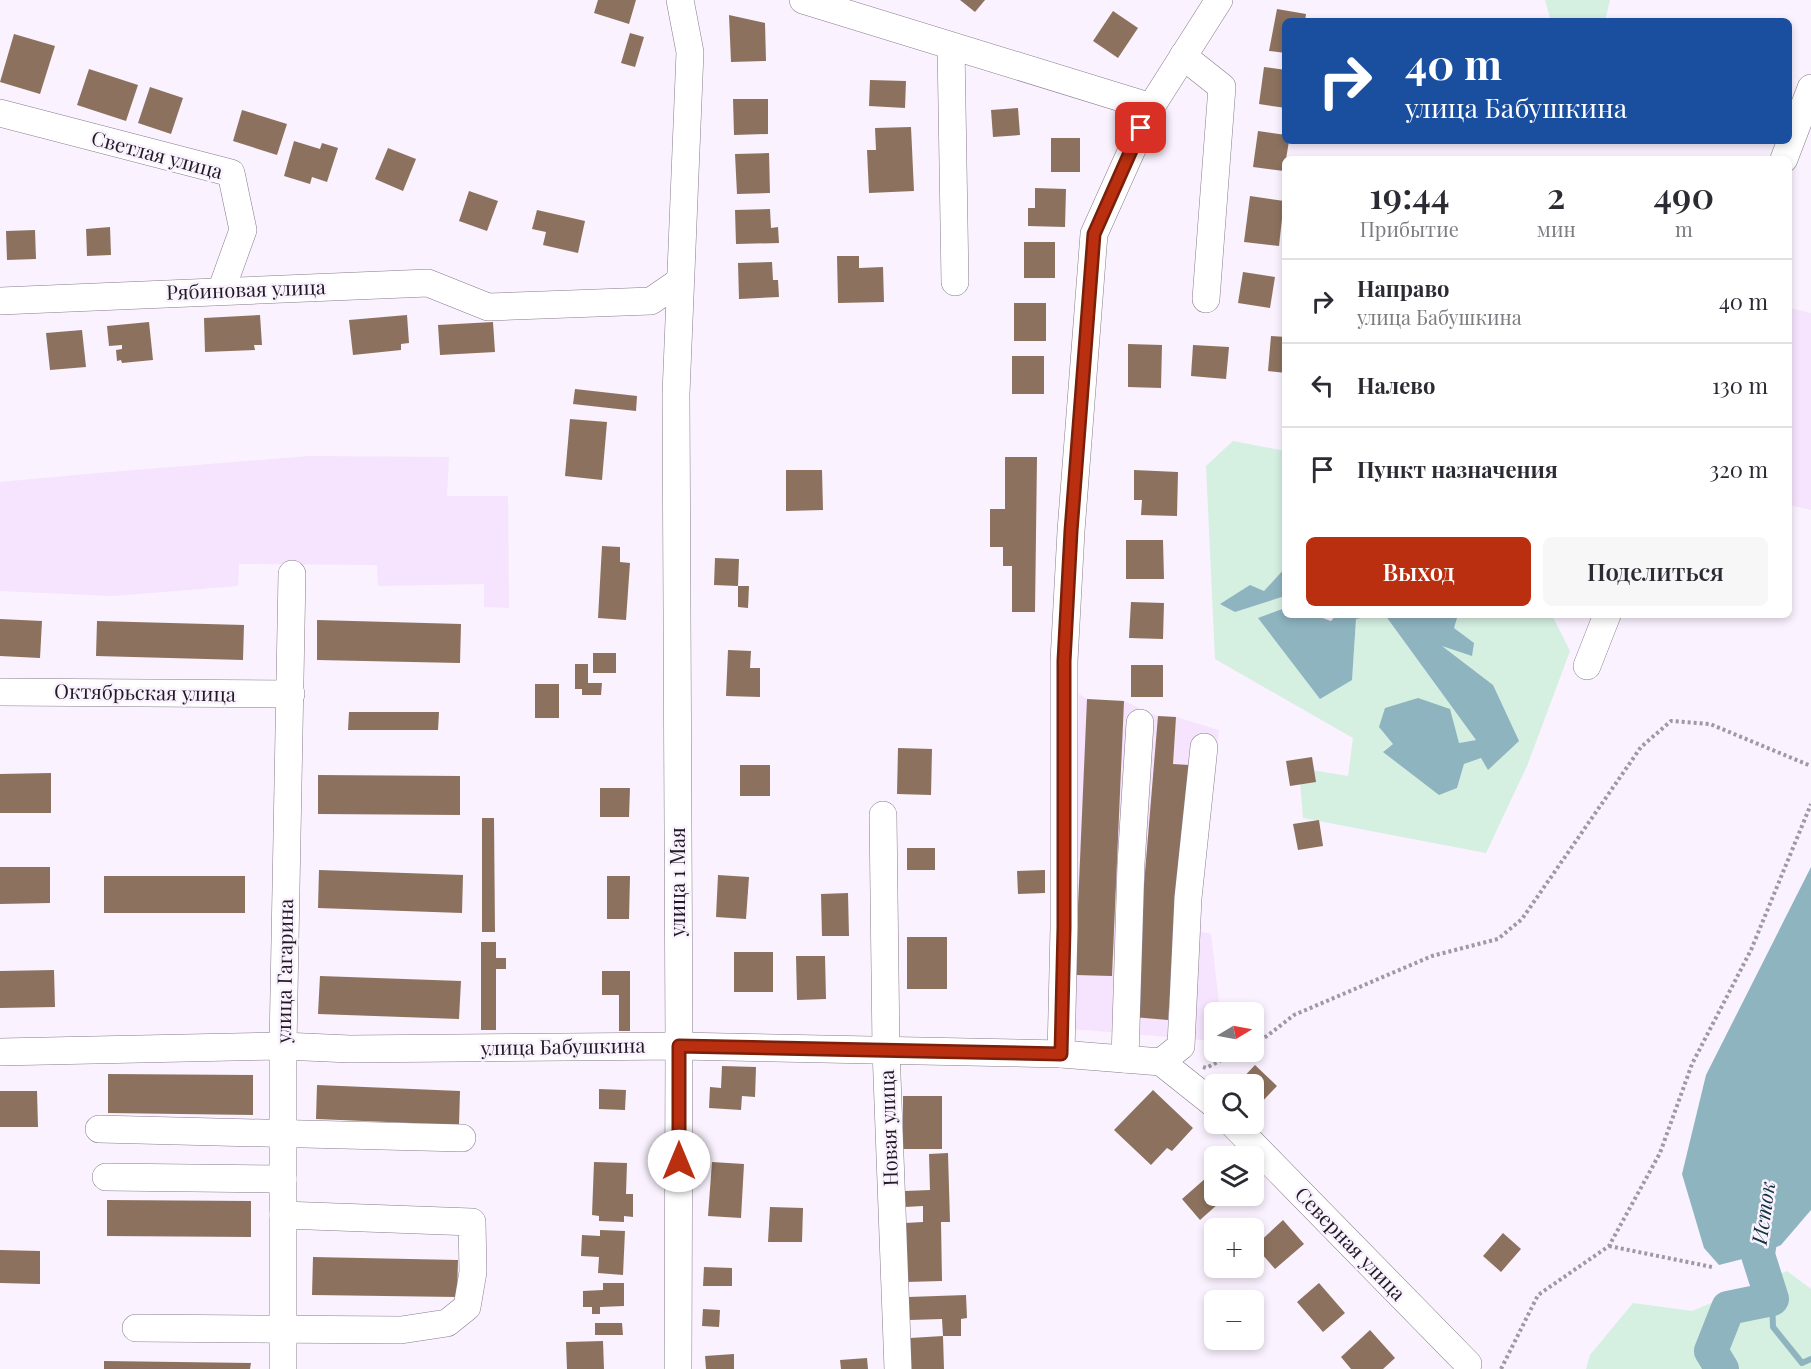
<!DOCTYPE html>
<html lang="ru">
<meta charset="utf-8">
<style>
body{margin:0;font-family:"Playfair Display",serif;background:#f7f7f7;color:#2b2b33;height:100vh;display:flex;flex-direction:column;font-size:22px;white-space:nowrap}
*{box-sizing:border-box;margin:0}
p{font-size:20px;color:#7c7c81}
.icon{flex:none;width:33px;height:33px;fill:none;stroke:currentColor;stroke-width:2;stroke-linecap:round;stroke-linejoin:round}
.map{position:relative;flex:1;overflow:hidden}
.panel{position:absolute;left:1282px;top:156px;width:510px;height:462px;display:flex;flex-direction:column;background:#fff;border-radius:9px;box-shadow:0 3px 9px #0003}
.panel>*{flex:none}
.guide{position:absolute;left:1282px;top:18px;width:510px;height:126px;border-radius:9px;box-shadow:0 3px 9px #0003;background:#1a4fa0;color:#fff;overflow:hidden}
.needle{width:39px;rotate:80deg}
.tools{position:absolute;left:1204px;top:1002px;display:grid;gap:12px}
.tools a{display:grid;place-items:center;width:60px;height:60px;border-radius:9px;background:#fff;box-shadow:0 3px 9px #0003;font-size:30px}
.pin{position:absolute;display:grid;place-items:center;width:51px;height:51px;color:#fff;margin:-26px;border-radius:12px;box-shadow:0 3px 9px #0006}
.me{position:absolute;width:66px;margin:-33px;rotate:0deg;stroke-linejoin:round;filter:drop-shadow(0 0 4px #0008)}
.turn{display:flex;align-items:center;gap:21px;height:126px;padding:0 24px;font-size:27px}
.turn .icon{width:78px;height:78px;stroke-width:2.5}
.turn b{display:block;font-size:42px;line-height:51px}
.eta{display:flex;justify-content:space-evenly;align-items:center;height:102px;text-align:center}
.eta b{font-size:36px;font-weight:600;line-height:42px}
.cta{display:flex;gap:12px;margin-top:auto;padding:12px 24px}
.cta a{flex:1;height:69px;border-radius:9px;background:#ba2f10;color:#fff;font-size:24px;font-weight:600;line-height:69px;text-align:center}
.cta a+a{background:#f7f7f7;color:#2b2b33}
ul{padding:0;list-style:none}
li{display:flex;align-items:center;gap:18px;height:84px;padding:0 24px;border-top:2px solid #e1e1e2}
li div{flex:1}
li b{display:block;font-size:22px}
li em{font-style:normal}
.map>svg:first-child{display:block}
.built{fill:#f6e3fd}
.green{fill:#d5efe1}
.water{fill:#8eb4c0}
.lines{fill:none;stroke-linecap:round;stroke-linejoin:round}
.stream{stroke:#8eb4c0;stroke-width:6}
.river{stroke:#8eb4c0;stroke-width:34}
.building{fill:#8c725e}
.minor-casing{stroke:#887b8c;stroke-width:28}
.path{stroke:#a099a3;stroke-width:4;stroke-dasharray:3 3;stroke-linecap:butt}
.minor{stroke:#fff;stroke-width:27}
.route-casing{stroke:#791f0a;stroke-width:15}
.route{stroke:#ba2f10;stroke-width:10}
.labels{text-anchor:middle;stroke-width:5;stroke-linejoin:round;paint-order:stroke}
.street-label{font-size:20px;fill:#201b22;stroke:#faf2fe}
.water-label{font-size:21px;font-style:italic;fill:#0e333d;stroke:#faf2fe}
</style>
<div class="map">
<svg width="1811" height="1369" viewBox="0 0 1811 1369">
<rect width="100%" height="100%" fill="#faf2fe"/>
<g class="built">
<polygon points="1790,308 1811,313 1811,510 1790,505"/>
<polygon points="309,456 449,457 447,496 508,496 509,608 484,607 484,584 378,586 377,565 239,564 238,586 113,596 0,591 0,482 98,473"/>
<polygon points="1079,694 1087,699 1124,701 1157,716 1176,717 1219,730 1206,829 1198,931 1211,934 1220,1012 1215,1012 1215,1041 1073,1029"/>
</g>
<g class="green">
<polygon points="1545,0 1610,0 1605,21 1551,21"/>
<polygon points="1233,441 1285,451 1285,568 1264,591 1235,612 1285,596 1285,608 1259,618 1352,679 1356,619 1385,615 1476,740 1459,743 1393,744 1383,751 1457,788 1464,764 1481,758 1488,769 1493,685 1440,645 1472,655 1473,643 1454,628 1458,615 1552,615 1570,651 1527,766 1486,853 1303,818 1299,768 1348,776 1353,738 1215,659 1206,466"/>
<polygon points="1787,1271 1811,1289 1811,1369 1586,1369 1590,1355 1633,1303 1692,1311"/>
</g>
<g class="water">
<polygon points="1285,568 1285,596 1235,612 1220,604 1250,585 1264,591"/>
<polygon points="1285,608 1286,615 1314,615 1331,621 1336,615 1380,615 1356,619 1352,680 1320,699 1258,618"/>
<polygon points="1385,615 1458,615 1454,628 1474,643 1472,656 1442,646 1493,685 1519,741 1488,770 1481,758 1464,764 1457,788 1439,795 1383,752 1393,744 1379,727 1385,708 1418,698 1450,709 1459,743 1476,740"/>
<polygon points="1811,867 1811,1210 1781,1245 1758,1255 1719,1265 1704,1248 1682,1174 1706,1075"/>
</g>
<g class="lines">
<polyline class="stream" points="1772,1299 1773,1327 1802,1363 1811,1359"/>
<polyline class="river" points="1722,1369 1711,1351 1728,1308 1772,1299 1758,1255 1764,1210"/>
</g>
<g class="building">
<polygon points="598,0 636,0 629,24 594,13"/>
<polygon points="960,0 985,0 975,12"/>
<polygon points="1277,9 1306,14 1305,21 1286,21 1286,53 1269,51"/>
<polygon points="1113,11 1138,28 1118,58 1093,41"/>
<polygon points="729,15 765,23 766,61 731,62"/>
<polygon points="630,33 644,37 635,67 621,63"/>
<polygon points="14,34 55,46 40,94 0,82"/>
<polygon points="1264,67 1286,70 1286,108 1259,104"/>
<polygon points="89,69 138,85 126,121 77,105"/>
<polygon points="870,80 906,81 905,108 869,106"/>
<polygon points="150,87 183,98 171,134 138,123"/>
<polygon points="733,99 768,99 768,134 734,135"/>
<polygon points="1018,108 1020,135 993,137 991,110"/>
<polygon points="242,110 287,124 277,155 233,141"/>
<polygon points="911,127 914,191 869,193 867,150 876,150 875,128"/>
<polygon points="1258,131 1286,135 1286,141 1289,141 1284,171 1253,167"/>
<rect x="1051" y="138" width="29" height="34"/>
<polygon points="294,141 320,149 322,143 338,148 327,182 312,177 310,184 284,176"/>
<polygon points="388,148 416,159 403,191 375,179"/>
<polygon points="769,153 770,193 737,194 735,154"/>
<polygon points="1035,188 1066,189 1065,227 1028,226 1028,208 1035,208"/>
<polygon points="469,191 498,201 487,231 459,221"/>
<polygon points="1250,196 1284,201 1279,246 1244,242"/>
<polygon points="770,209 771,228 778,227 779,243 736,244 735,210"/>
<polygon points="537,210 585,221 578,253 543,245 546,232 532,229"/>
<polygon points="110,227 111,255 87,256 86,229"/>
<polygon points="35,230 36,259 7,260 6,231"/>
<rect x="1024" y="242" width="31" height="36"/>
<polygon points="837,256 859,256 859,268 883,267 884,302 838,303"/>
<polygon points="772,262 773,280 778,280 779,297 739,299 738,263"/>
<polygon points="1243,272 1275,277 1270,308 1238,303"/>
<rect x="1014" y="303" width="32" height="38"/>
<polygon points="260,315 262,345 254,345 255,350 205,352 204,318"/>
<polygon points="407,315 409,343 401,344 401,350 353,355 349,320"/>
<polygon points="149,322 153,360 122,363 121,360 117,361 116,350 122,349 122,345 109,346 107,326"/>
<polygon points="493,322 495,352 440,355 438,325"/>
<polygon points="82,330 86,367 50,370 46,333"/>
<polygon points="1271,336 1286,337 1286,373 1268,371"/>
<polygon points="1128,344 1162,345 1161,388 1128,387"/>
<polygon points="1193,345 1229,347 1226,379 1191,376"/>
<rect x="1012" y="356" width="32" height="38"/>
<polygon points="575,389 637,396 636,411 573,404"/>
<polygon points="570,419 607,422 602,480 565,476"/>
<polygon points="1005,457 1037,457 1035,612 1012,612 1012,566 1003,566 1003,547 990,547 990,509 1005,509"/>
<polygon points="786,470 822,470 823,510 786,511"/>
<polygon points="1134,470 1178,472 1177,516 1141,515 1142,500 1134,500"/>
<polygon points="1126,540 1163,540 1164,579 1126,579"/>
<polygon points="602,546 620,547 620,562 630,563 626,620 598,618"/>
<polygon points="715,558 739,559 738,586 714,585"/>
<polygon points="738,586 749,586 748,608 738,607"/>
<polygon points="1131,602 1164,603 1163,639 1129,638"/>
<polygon points="0,619 42,621 40,658 0,656"/>
<polygon points="317,620 461,624 460,663 317,660"/>
<polygon points="97,621 244,625 243,660 96,656"/>
<polygon points="728,650 751,651 750,668 760,668 760,697 726,696"/>
<rect x="593" y="653" width="23" height="20"/>
<polygon points="575,664 588,664 588,683 602,683 601,695 582,695 582,689 575,689"/>
<rect x="1131" y="665" width="32" height="32"/>
<rect x="535" y="684" width="24" height="34"/>
<polygon points="1087,699 1124,701 1112,976 1075,975"/>
<polygon points="349,712 439,712 438,730 348,730"/>
<polygon points="1158,716 1176,717 1173,764 1189,765 1168,1020 1133,1017"/>
<polygon points="898,748 932,749 931,795 897,794"/>
<polygon points="1312,757 1316,782 1290,786 1286,761"/>
<rect x="740" y="765" width="30" height="31"/>
<polygon points="51,773 51,813 0,813 0,774"/>
<polygon points="318,775 460,776 460,815 318,814"/>
<polygon points="600,788 630,788 629,817 600,817"/>
<polygon points="482,818 494,818 495,932 482,932"/>
<polygon points="1319,820 1323,846 1298,850 1293,824"/>
<rect x="907" y="848" width="28" height="22"/>
<polygon points="0,867 50,867 50,903 0,904"/>
<polygon points="319,870 463,875 462,913 318,908"/>
<polygon points="1045,870 1045,893 1018,894 1017,871"/>
<polygon points="718,875 749,877 746,919 716,917"/>
<rect x="104" y="876" width="141" height="37"/>
<polygon points="607,876 630,876 629,919 607,919"/>
<polygon points="848,893 849,936 822,936 821,894"/>
<rect x="907" y="937" width="40" height="52"/>
<polygon points="481,942 496,942 496,958 506,958 506,969 496,969 496,1030 481,1030"/>
<rect x="734" y="952" width="39" height="40"/>
<polygon points="796,956 825,956 826,999 797,1000"/>
<polygon points="54,970 55,1007 0,1008 0,971"/>
<polygon points="602,971 630,971 630,1031 619,1031 619,995 602,995"/>
<polygon points="320,976 461,981 459,1019 318,1014"/>
<polygon points="1255,1065 1277,1086 1255,1109 1254,1107 1254,1084 1237,1084"/>
<polygon points="722,1066 756,1067 755,1097 742,1096 741,1110 709,1108 710,1087 721,1088"/>
<polygon points="108,1074 253,1075 253,1115 108,1113"/>
<polygon points="317,1085 460,1091 459,1125 316,1119"/>
<polygon points="599,1089 626,1090 625,1110 599,1109"/>
<polygon points="1153,1090 1193,1128 1172,1151 1167,1148 1151,1165 1114,1130"/>
<polygon points="0,1091 37,1091 38,1127 0,1127"/>
<rect x="903" y="1096" width="39" height="53"/>
<polygon points="948,1153 950,1222 941,1222 942,1281 906,1282 905,1223 923,1222 923,1206 905,1207 905,1191 930,1190 929,1154"/>
<polygon points="594,1162 627,1163 626,1194 633,1194 633,1217 624,1216 624,1222 599,1221 599,1216 592,1215"/>
<polygon points="712,1162 744,1164 741,1218 708,1216"/>
<polygon points="1215,1170 1215,1196 1227,1196 1200,1220 1182,1199"/>
<polygon points="107,1200 251,1201 251,1237 107,1236"/>
<polygon points="770,1207 803,1208 802,1242 768,1242"/>
<polygon points="1283,1220 1304,1244 1275,1269 1255,1246"/>
<polygon points="600,1230 625,1231 623,1275 598,1273 599,1257 581,1256 582,1235 600,1236"/>
<polygon points="1503,1233 1521,1249 1501,1272 1483,1256"/>
<polygon points="0,1250 40,1251 40,1284 0,1283"/>
<polygon points="313,1257 458,1260 457,1297 312,1295"/>
<polygon points="704,1267 732,1268 732,1286 703,1286"/>
<polygon points="603,1283 624,1283 624,1306 600,1307 600,1314 592,1314 592,1307 583,1307 583,1291 603,1290"/>
<polygon points="1319,1283 1345,1313 1323,1332 1297,1302"/>
<polygon points="966,1295 967,1318 961,1319 961,1336 943,1336 942,1319 909,1320 908,1297"/>
<polygon points="703,1309 720,1310 719,1327 702,1326"/>
<polygon points="595,1323 622,1323 623,1335 595,1335"/>
<polygon points="1370,1330 1395,1358 1383,1369 1351,1369 1341,1357"/>
<polygon points="943,1336 944,1369 911,1369 910,1338"/>
<polygon points="603,1341 604,1369 567,1369 566,1342"/>
<polygon points="734,1354 734,1369 706,1369 705,1356"/>
<polygon points="867,1358 868,1369 841,1369 840,1360"/>
<polygon points="104,1361 251,1363 250,1369 104,1369"/>
</g>
<g class="lines">
<defs>
<g id="minor">
<polyline points="803,0 1151,107"/>
<polyline points="951,46 955,282"/>
<polyline points="1183,56 1222,87 1206,299"/>
<polyline points="0,113 231,173 243,230 221,291"/>
<polyline points="1784,159 1811,88"/>
<polyline points="0,301 428,283 488,307 651,301 680,281"/>
<polyline points="1587,666 1607,615"/>
<polyline points="0,692 291,694"/>
<polyline points="883,815 886,1049 898,1369"/>
<polyline points="0,1052 283,1046 350,1049 679,1046 1061,1054 1161,1062"/>
<polyline points="1061,1054 1064,928 1064,661 1071,531 1094,234 1151,107 1219,0"/>
<polyline points="1125,1059 1131,864 1140,723"/>
<polyline points="1161,1062 1181,1046 1188,898 1204,747"/>
<polyline points="1161,1062 1215,1105"/>
<polyline points="1233,1124 1468,1364"/>
<polyline points="99,1129 462,1138"/>
<polyline points="106,1177 283,1179"/>
<polyline points="136,1328 401,1330 447,1323 467,1307 473,1272 472,1222 283,1215"/>
<polyline points="283,1369 283,1046 292,574"/>
<polyline points="678,1369 679,1046 676,394 690,52 680,0"/>
</g>
</defs>
<use href="#minor" class="minor-casing"/>
<g class="path">
<polyline points="1254,1043 1267,1036 1294,1015 1432,956 1498,939 1522,919 1641,747 1671,721 1710,724 1811,766"/>
<polyline points="1203,1067 1206,1068 1237,1052"/>
<polyline points="1609,1246 1712,1267"/>
<polyline points="1501,1369 1538,1295 1609,1246 1660,1153 1692,1064 1751,950 1811,804"/>
</g>
<use href="#minor" class="minor"/>
</g>
<g class="lines">
<defs>
<polyline id="route" points="679,1161 679,1046 1061,1054 1064,928 1064,661 1071,531 1094,234 1141,128"/>
</defs>
<use href="#route" class="route-casing"/>
<use href="#route" class="route"/>
</g>
<g class="labels">
<g class="street-label">
<text transform="translate(157 155) rotate(15)" y="7">Светлая улица</text>
<text transform="translate(246 290) rotate(-2)" y="7">Рябиновая улица</text>
<text transform="translate(145 693) rotate(1)" y="7">Октябрьская улица</text>
<text transform="translate(678 882) rotate(-90)" y="7">улица 1 Мая</text>
<text transform="translate(285 971) rotate(-89)" y="7">улица Гагарина</text>
<text transform="translate(563 1047) rotate(-1)" y="7">улица Бабушкина</text>
<text transform="translate(889 1128) rotate(-92)" y="7">Новая улица</text>
<text transform="translate(1350 1244) rotate(46)" y="7">Северная улица</text>
</g>
<g class="water-label">
<text transform="translate(1764 1213) rotate(-82)" y="7">Исток</text>
</g>
</g>
</svg>
<div class="tools">
<a><svg class="needle" viewBox="-14 -14 28 28"><path d="M0-13l5 13h-10z" fill="#e53935"/><path d="M0 13l5-13h-10z" fill="#7c7c81"/></svg></a>
<a><svg class="icon" aria-label="search" viewBox="0 0 24 24"><circle cx="10" cy="10" r="6"/><path d="M15 15l6 6"/></svg></a>
<a><svg class="icon" aria-label="layers" viewBox="0 0 24 24"><path d="M12 4l9 5-9 5-9-5zM3 14l9 5 9-5"/></svg></a>
<a>+</a>
<a>−</a>
</div>
<div class="pin" style="left:1141px;top:128px;background:#d93025"><svg class="icon" aria-label="arrive" viewBox="0 0 24 24"><path d="M6 21V4h12l-3 4 3 4H6"/></svg></div>
<svg class="me" style="left:679px;top:1161px" viewBox="-20 -20 40 40"><circle r="19" fill="#fff"/><path d="M0-13L10 11 0 6-10 11z" fill="#ba2f10"/></svg>
<div class="guide">
<div class="turn"><svg class="icon" aria-label="right" viewBox="0 0 24 24"><path d="M7 20v-9h11M14 6l5 5-5 5"/></svg><div><b>40 m</b>улица Бабушкина</div></div>
</div>
<section class="panel">
<div class="eta">
<div><b>19:44</b><p>Прибытие</p></div>
<div><b>2</b><p>мин</p></div>
<div><b>490</b><p>m</p></div>
</div>
<ul>
<li><svg class="icon" aria-label="right" viewBox="0 0 24 24"><path d="M7 20v-9h11M14 6l5 5-5 5"/></svg><div><b>Направо</b><p>улица Бабушкина</p></div><em>40 m</em></li>
<li><svg class="icon" aria-label="left" viewBox="0 0 24 24"><path d="M17 20v-9H6M10 6l-5 5 5 5"/></svg><div><b>Налево</b></div><em>130 m</em></li>
<li><svg class="icon" aria-label="arrive" viewBox="0 0 24 24"><path d="M6 21V4h12l-3 4 3 4H6"/></svg><div><b>Пункт назначения</b></div><em>320 m</em></li>
</ul>
<div class="cta"><a>Выход</a><a>Поделиться</a></div>
</section>
</div>
